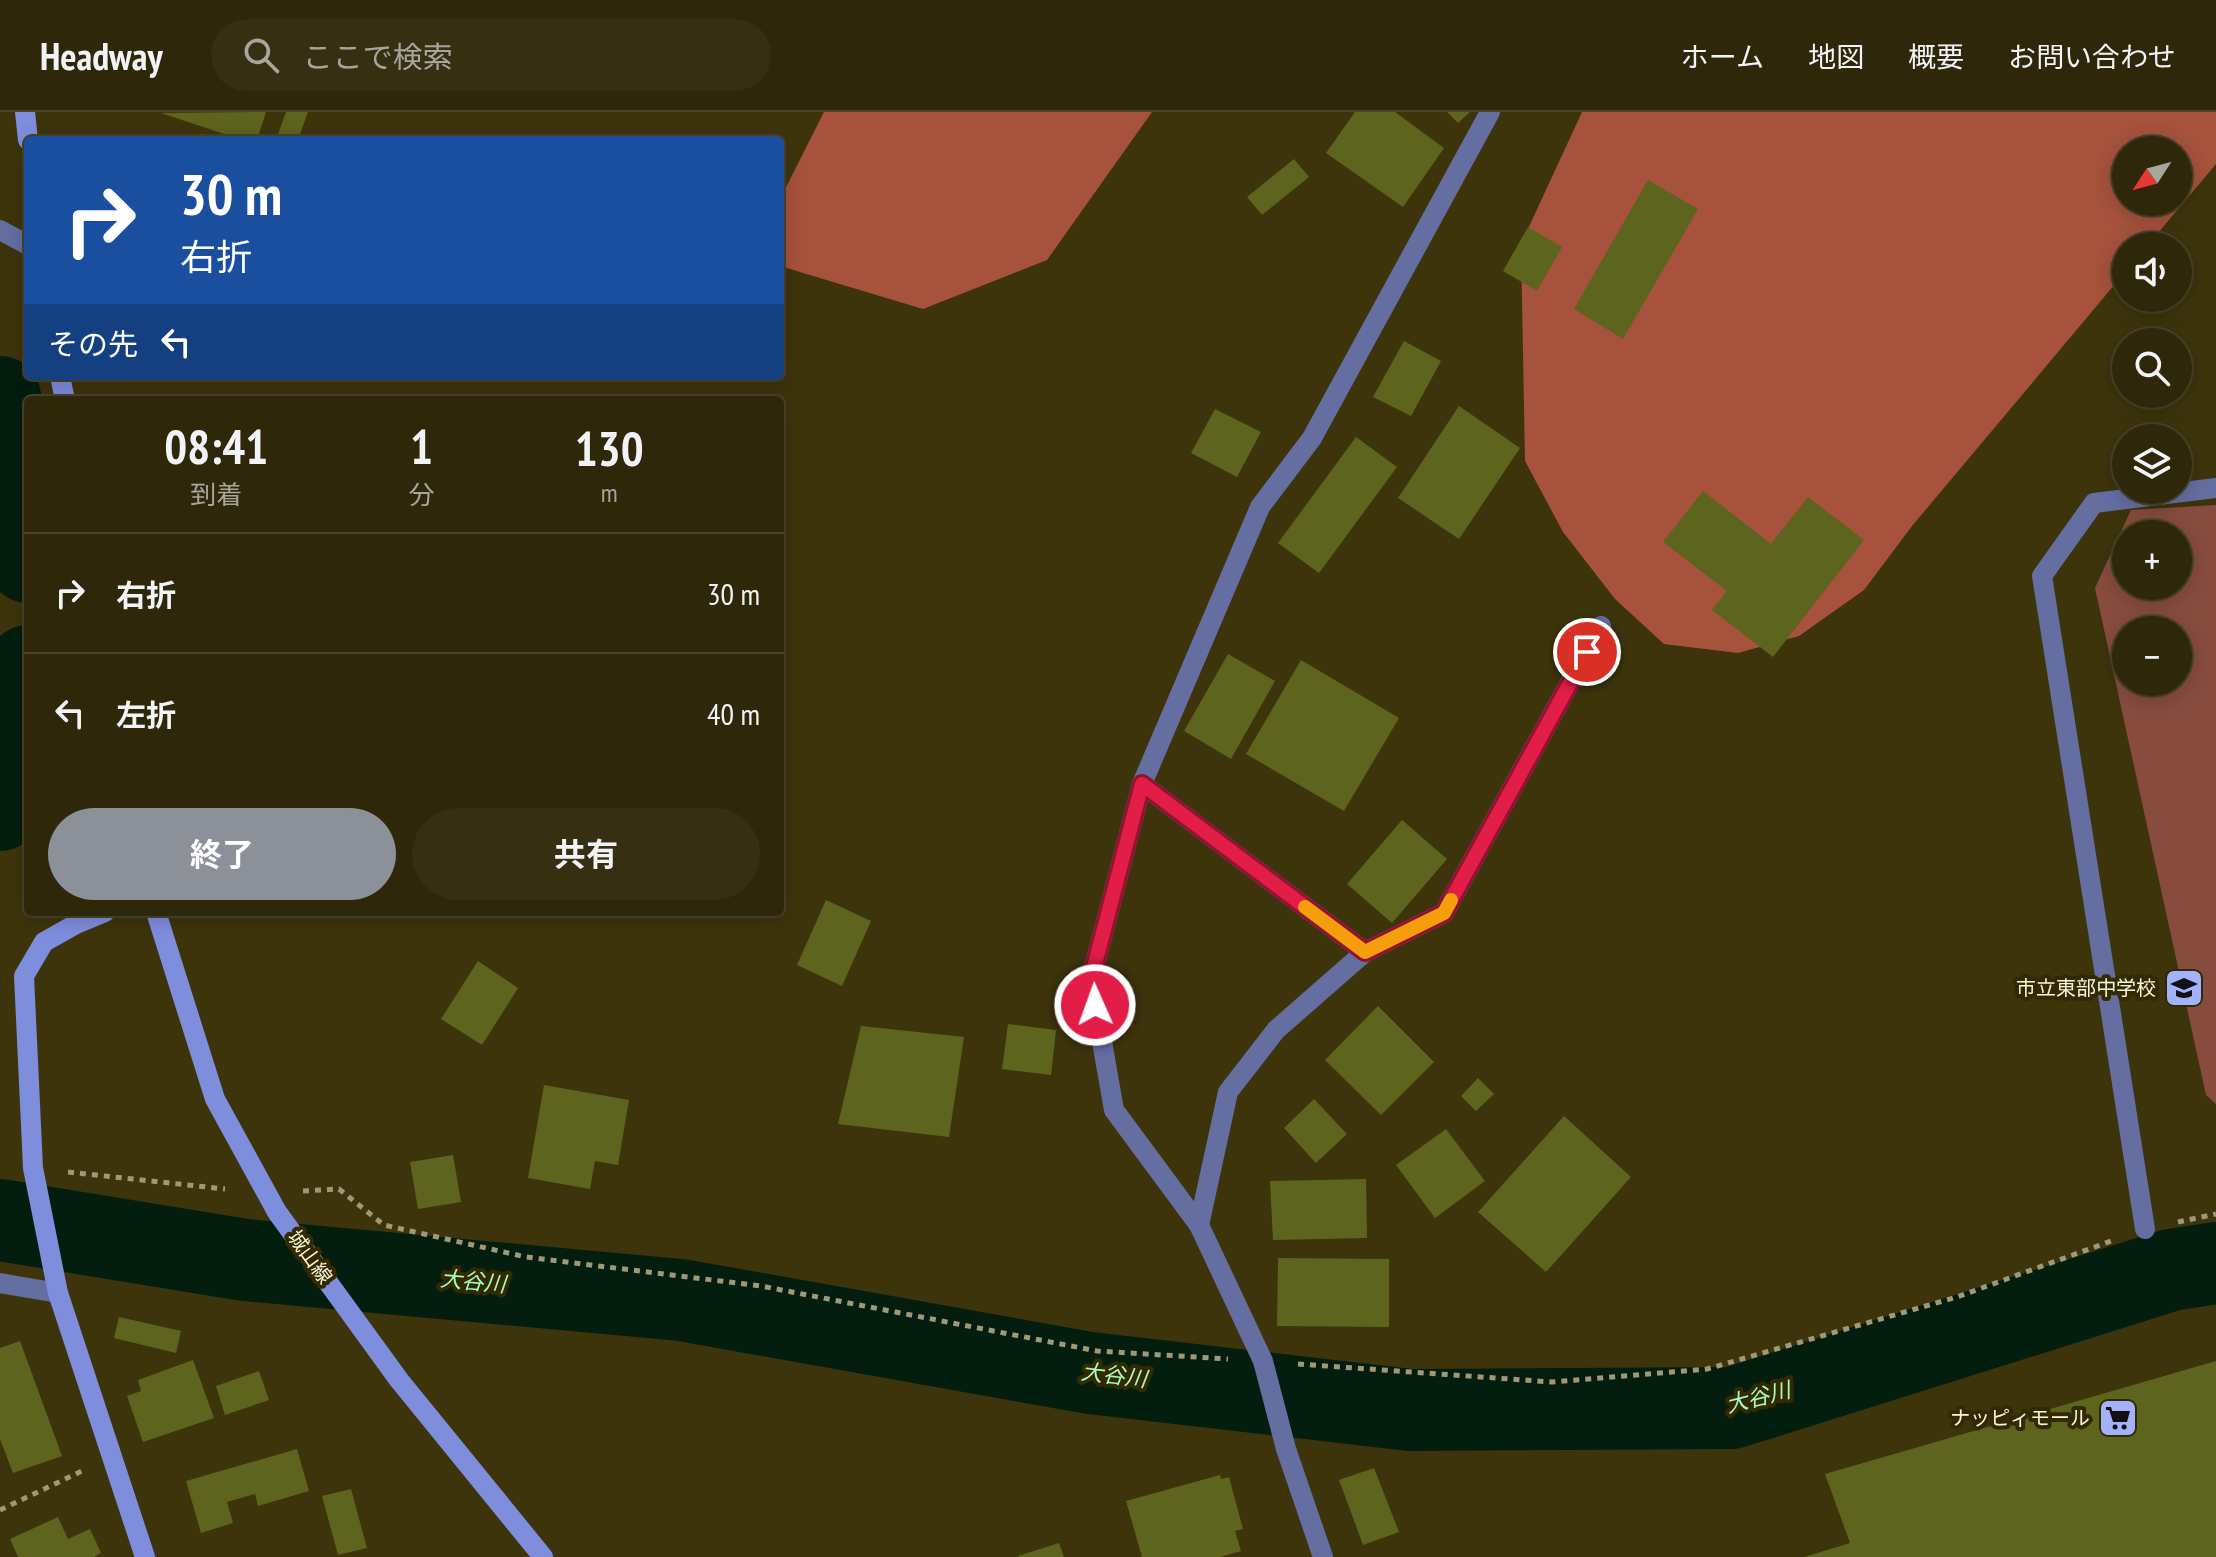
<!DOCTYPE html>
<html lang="ja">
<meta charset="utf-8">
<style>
body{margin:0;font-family:"PT Sans Narrow","Noto Sans JP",sans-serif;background:#362f12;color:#f1f3f6;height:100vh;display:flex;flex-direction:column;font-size:30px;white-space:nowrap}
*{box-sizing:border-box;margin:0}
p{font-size:26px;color:#a7a59c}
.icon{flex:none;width:44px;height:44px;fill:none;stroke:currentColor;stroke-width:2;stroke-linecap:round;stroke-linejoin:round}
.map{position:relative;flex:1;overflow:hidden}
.drawer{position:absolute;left:24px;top:284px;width:760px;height:520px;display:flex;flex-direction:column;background:#2e2709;border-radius:8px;box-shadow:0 4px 20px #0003,0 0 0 2px #49442a}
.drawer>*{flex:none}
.hud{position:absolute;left:24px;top:24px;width:760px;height:244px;border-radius:8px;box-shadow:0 4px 20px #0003,0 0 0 2px #49442a;background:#1a4fa0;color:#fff;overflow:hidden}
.needle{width:52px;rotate:234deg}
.controls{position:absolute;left:2112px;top:24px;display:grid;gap:16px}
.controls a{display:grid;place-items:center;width:80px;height:80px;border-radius:50%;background:#2e2709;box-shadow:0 4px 20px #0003,0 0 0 2px #49442a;font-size:40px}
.pin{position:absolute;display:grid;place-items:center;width:68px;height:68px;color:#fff;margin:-34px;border:4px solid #fff;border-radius:50%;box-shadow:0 2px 8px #0007}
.me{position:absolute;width:88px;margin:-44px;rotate:358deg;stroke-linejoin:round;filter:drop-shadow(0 0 6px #0008)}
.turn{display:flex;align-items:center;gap:28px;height:168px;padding:0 24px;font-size:36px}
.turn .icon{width:104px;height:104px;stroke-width:2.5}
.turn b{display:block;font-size:56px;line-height:68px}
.then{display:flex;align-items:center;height:76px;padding:0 24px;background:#0003;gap:16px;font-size:30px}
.eta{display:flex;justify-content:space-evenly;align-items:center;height:136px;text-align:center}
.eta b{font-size:48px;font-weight:700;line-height:56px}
.primary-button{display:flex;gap:16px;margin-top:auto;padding:16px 24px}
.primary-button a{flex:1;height:92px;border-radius:48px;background:#8c9099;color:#fff;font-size:32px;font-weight:700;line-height:92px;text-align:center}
.primary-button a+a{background:#362f12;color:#f1f3f6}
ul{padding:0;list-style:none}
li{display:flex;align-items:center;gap:24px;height:120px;padding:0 24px;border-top:2px solid #49442a}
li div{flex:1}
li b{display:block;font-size:30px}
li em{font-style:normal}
header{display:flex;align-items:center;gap:48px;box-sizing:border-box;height:112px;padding:0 40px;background:#2e2709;border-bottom:2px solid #49442a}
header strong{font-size:38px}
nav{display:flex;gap:44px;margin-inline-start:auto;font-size:28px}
.search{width:560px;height:72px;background:#362f12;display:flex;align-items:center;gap:20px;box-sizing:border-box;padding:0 28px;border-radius:44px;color:#a7a59c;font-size:30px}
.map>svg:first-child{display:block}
.green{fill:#874c3e;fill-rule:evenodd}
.forest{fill:#a6523d;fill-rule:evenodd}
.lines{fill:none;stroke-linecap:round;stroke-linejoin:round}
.river{stroke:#031e0e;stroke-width:82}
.building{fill:#5d641d}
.path{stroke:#9f9879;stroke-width:5;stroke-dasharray:6 6;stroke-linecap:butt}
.lane{stroke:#646ea1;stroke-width:20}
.street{stroke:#646ea1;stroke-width:20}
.secondary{stroke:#7f8ddd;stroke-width:20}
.route-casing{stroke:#92132f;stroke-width:20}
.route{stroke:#e11d48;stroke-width:14}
.slow{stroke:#f59e0b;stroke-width:14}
.labels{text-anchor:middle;stroke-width:8;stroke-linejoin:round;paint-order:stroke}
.poi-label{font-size:20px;fill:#f8f3dd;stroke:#342a01;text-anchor:end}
.street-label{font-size:20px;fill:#f8f3dd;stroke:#342a01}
.water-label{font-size:22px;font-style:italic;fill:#a4fcc2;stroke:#342a01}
</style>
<header>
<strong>Headway</strong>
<div class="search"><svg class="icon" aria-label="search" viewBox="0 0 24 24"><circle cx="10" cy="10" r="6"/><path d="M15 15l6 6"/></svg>ここで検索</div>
<nav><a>ホーム</a><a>地図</a><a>概要</a><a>お問い合わせ</a></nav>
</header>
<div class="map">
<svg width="2216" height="1445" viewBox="0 0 2216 1445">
<rect width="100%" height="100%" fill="#3e340c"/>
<path class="green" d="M2216 393V992L2206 983 2095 476 2131 398ZM2126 422H2178V474H2126ZM2178 518V570H2126V518Z"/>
<g class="forest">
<polygon points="824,0 1152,0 1047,148 923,197 780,154 780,87"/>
<path d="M1582 0H2216V52L2147 134H2126V159L1912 414 1864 478 1799 524 1738 541 1664 532 1615 487 1563 420 1525 349 1521 132ZM2126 38H2178V90H2126Z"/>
</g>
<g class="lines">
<g class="river">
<polyline points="0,285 28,450"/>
<polyline points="0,698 28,554"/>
<polyline points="0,1108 245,1148 681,1188 1090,1261 1410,1298 1732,1296 2171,1158 2216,1151"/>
</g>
</g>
<g class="building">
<polygon points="266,0 257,28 242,28 161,1"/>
<polygon points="286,0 308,0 298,28 276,28"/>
<polygon points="1355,0 1395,0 1444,36 1403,95 1326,41"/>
<polygon points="1447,0 1470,0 1458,11"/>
<polygon points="1294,47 1309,65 1262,103 1247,85"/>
<polygon points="1648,68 1698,97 1623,227 1574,197"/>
<polygon points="1528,115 1562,135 1537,179 1503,159"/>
<polygon points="1404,229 1441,249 1411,304 1373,285"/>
<polygon points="1459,294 1520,336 1459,427 1398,386"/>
<polygon points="1215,297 1261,320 1237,365 1191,341"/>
<polygon points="1356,325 1397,355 1319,461 1278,431"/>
<polygon points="1703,379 1771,432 1808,385 1864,428 1773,545 1712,498 1727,479 1663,430"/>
<polygon points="1228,542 1275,569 1231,647 1184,619"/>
<polygon points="1301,548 1399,606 1344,699 1246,642"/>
<polygon points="1402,708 1447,747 1392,811 1347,772"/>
<polygon points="826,788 871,809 842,874 797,853"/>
<polygon points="478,849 518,876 482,933 441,907"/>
<polygon points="1378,894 1434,950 1381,1003 1325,948"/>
<polygon points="1008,912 1056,918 1051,963 1002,957"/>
<polygon points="861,914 964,925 949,1025 838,1012"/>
<polygon points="1478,966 1494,982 1476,999 1461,984"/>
<polygon points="544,973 629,988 618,1053 595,1049 590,1077 528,1066"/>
<polygon points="1314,987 1347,1022 1316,1051 1284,1016"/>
<polygon points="1564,1004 1631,1065 1546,1160 1478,1100"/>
<polygon points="1446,1017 1485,1069 1435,1106 1396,1053"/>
<polygon points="453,1043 461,1090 418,1097 410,1050"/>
<polygon points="1366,1067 1367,1126 1273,1128 1270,1069"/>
<polygon points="1278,1146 1389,1147 1389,1215 1277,1214"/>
<polygon points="119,1205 181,1219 176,1241 114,1226"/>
<polygon points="20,1229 62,1344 13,1361 0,1327 0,1236"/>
<polygon points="193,1248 214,1306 143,1330 127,1284 141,1279 138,1268"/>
<polygon points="2216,1249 2216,1445 1804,1445 1850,1431 1825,1362"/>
<polygon points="259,1259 269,1288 225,1303 216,1274"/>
<polygon points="297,1337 309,1379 258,1394 255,1382 227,1390 233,1411 201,1421 186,1369"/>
<polygon points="1374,1356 1399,1420 1363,1433 1339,1368"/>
<polygon points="1220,1363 1221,1367 1229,1365 1243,1417 1235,1419 1241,1439 1220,1445 1142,1445 1126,1389"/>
<polygon points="351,1377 367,1436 338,1443 322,1384"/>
<polygon points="58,1405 68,1427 90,1417 101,1441 94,1445 18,1445 10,1427"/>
<polygon points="1059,1431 1064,1445 1019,1445 1018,1444"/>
</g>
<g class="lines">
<g class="path">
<polyline points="68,1060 225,1077"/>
<polyline points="303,1079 339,1077 384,1113 526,1145 761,1174 1097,1239 1228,1247"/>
<polyline points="2178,1110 2216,1102"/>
<polyline points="1298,1252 1552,1270 1707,1257 1957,1185 2114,1128"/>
<polyline points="0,1398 82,1359"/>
</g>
<g class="lane">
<polyline points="1142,672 1365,840"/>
<polyline points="1199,1113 1228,980 1276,918 1365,840 1444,801 1601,514"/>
</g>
<g class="street">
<polyline points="0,118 28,133"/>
<polyline points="2145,1117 2042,464 2094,391 2216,376"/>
<polyline points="0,1171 58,1181"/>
<polyline points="1323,1445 1286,1337 1263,1249 1199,1113 1114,998 1091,867 1142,672 1260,395 1312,326 1490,0"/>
</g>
<g class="secondary">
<polyline points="25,0 28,28"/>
<polyline points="60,264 65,288"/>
<polyline points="105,800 76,812 44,830 24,864 33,1056 58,1181 145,1445"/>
<polyline points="156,800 215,987 277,1100 399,1268 543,1445"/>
</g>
</g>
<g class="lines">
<defs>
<polyline id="route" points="1095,893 1091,867 1142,672 1365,840 1444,801 1587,540"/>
</defs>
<use href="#route" class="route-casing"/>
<use href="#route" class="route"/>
<polyline class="slow" points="1305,795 1365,840 1444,801 1451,788"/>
</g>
<defs>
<symbol id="school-square" viewBox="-11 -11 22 22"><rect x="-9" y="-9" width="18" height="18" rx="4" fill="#a3b2fd" stroke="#342a01"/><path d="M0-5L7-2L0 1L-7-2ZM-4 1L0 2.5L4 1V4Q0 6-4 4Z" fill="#111"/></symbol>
<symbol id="supermarket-square" viewBox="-11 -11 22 22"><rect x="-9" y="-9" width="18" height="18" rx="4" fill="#a3b2fd" stroke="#342a01"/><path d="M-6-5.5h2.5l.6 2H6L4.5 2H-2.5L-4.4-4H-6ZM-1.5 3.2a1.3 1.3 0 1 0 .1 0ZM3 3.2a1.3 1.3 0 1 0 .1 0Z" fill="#111"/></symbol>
</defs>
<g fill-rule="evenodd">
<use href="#school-square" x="2162" y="854" width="44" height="44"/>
<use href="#supermarket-square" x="2096" y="1284" width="44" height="44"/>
</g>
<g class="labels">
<g class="poi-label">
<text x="2156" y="883">市立東部中学校</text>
<text x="2090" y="1313">ナッピィモール</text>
</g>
<g class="street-label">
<text transform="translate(310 1145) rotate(54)" y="7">城山線</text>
</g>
<g class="water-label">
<text transform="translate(473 1169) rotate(5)" y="8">大谷川</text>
<text transform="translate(1114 1263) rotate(7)" y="8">大谷川</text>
<text transform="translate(1758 1285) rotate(-14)" y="8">大谷川</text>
</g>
</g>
</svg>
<div class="controls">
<a><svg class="needle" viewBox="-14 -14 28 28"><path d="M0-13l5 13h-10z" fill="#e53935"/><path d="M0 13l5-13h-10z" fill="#a7a59c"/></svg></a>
<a><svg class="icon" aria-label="sound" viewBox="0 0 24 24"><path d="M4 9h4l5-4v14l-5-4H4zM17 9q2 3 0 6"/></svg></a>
<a><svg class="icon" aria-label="search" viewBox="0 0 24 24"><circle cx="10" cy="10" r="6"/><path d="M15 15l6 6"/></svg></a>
<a><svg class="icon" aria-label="layers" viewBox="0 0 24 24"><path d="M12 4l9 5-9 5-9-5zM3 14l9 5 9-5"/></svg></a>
<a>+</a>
<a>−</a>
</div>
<div class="pin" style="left:1587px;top:540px;background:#d93025"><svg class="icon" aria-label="arrive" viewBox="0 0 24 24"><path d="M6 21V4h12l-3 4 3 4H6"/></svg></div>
<svg class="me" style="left:1095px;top:893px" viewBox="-20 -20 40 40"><circle r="17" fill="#e11d48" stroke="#fff" stroke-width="3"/><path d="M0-11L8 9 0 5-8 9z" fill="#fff"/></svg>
<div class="hud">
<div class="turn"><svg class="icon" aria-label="right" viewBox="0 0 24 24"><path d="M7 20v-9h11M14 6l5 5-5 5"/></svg><div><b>30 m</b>右折</div></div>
<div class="then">その先<svg class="icon" aria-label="left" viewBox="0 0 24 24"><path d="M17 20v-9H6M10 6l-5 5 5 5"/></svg></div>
</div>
<section class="drawer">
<div class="eta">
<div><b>08:41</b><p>到着</p></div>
<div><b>1</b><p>分</p></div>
<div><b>130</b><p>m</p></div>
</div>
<ul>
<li><svg class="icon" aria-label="right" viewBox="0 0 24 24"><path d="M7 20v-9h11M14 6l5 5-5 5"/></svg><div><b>右折</b></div><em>30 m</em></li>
<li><svg class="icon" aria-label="left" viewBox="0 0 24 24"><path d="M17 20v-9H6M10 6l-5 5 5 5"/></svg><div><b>左折</b></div><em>40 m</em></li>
</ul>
<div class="primary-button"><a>終了</a><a>共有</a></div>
</section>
</div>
